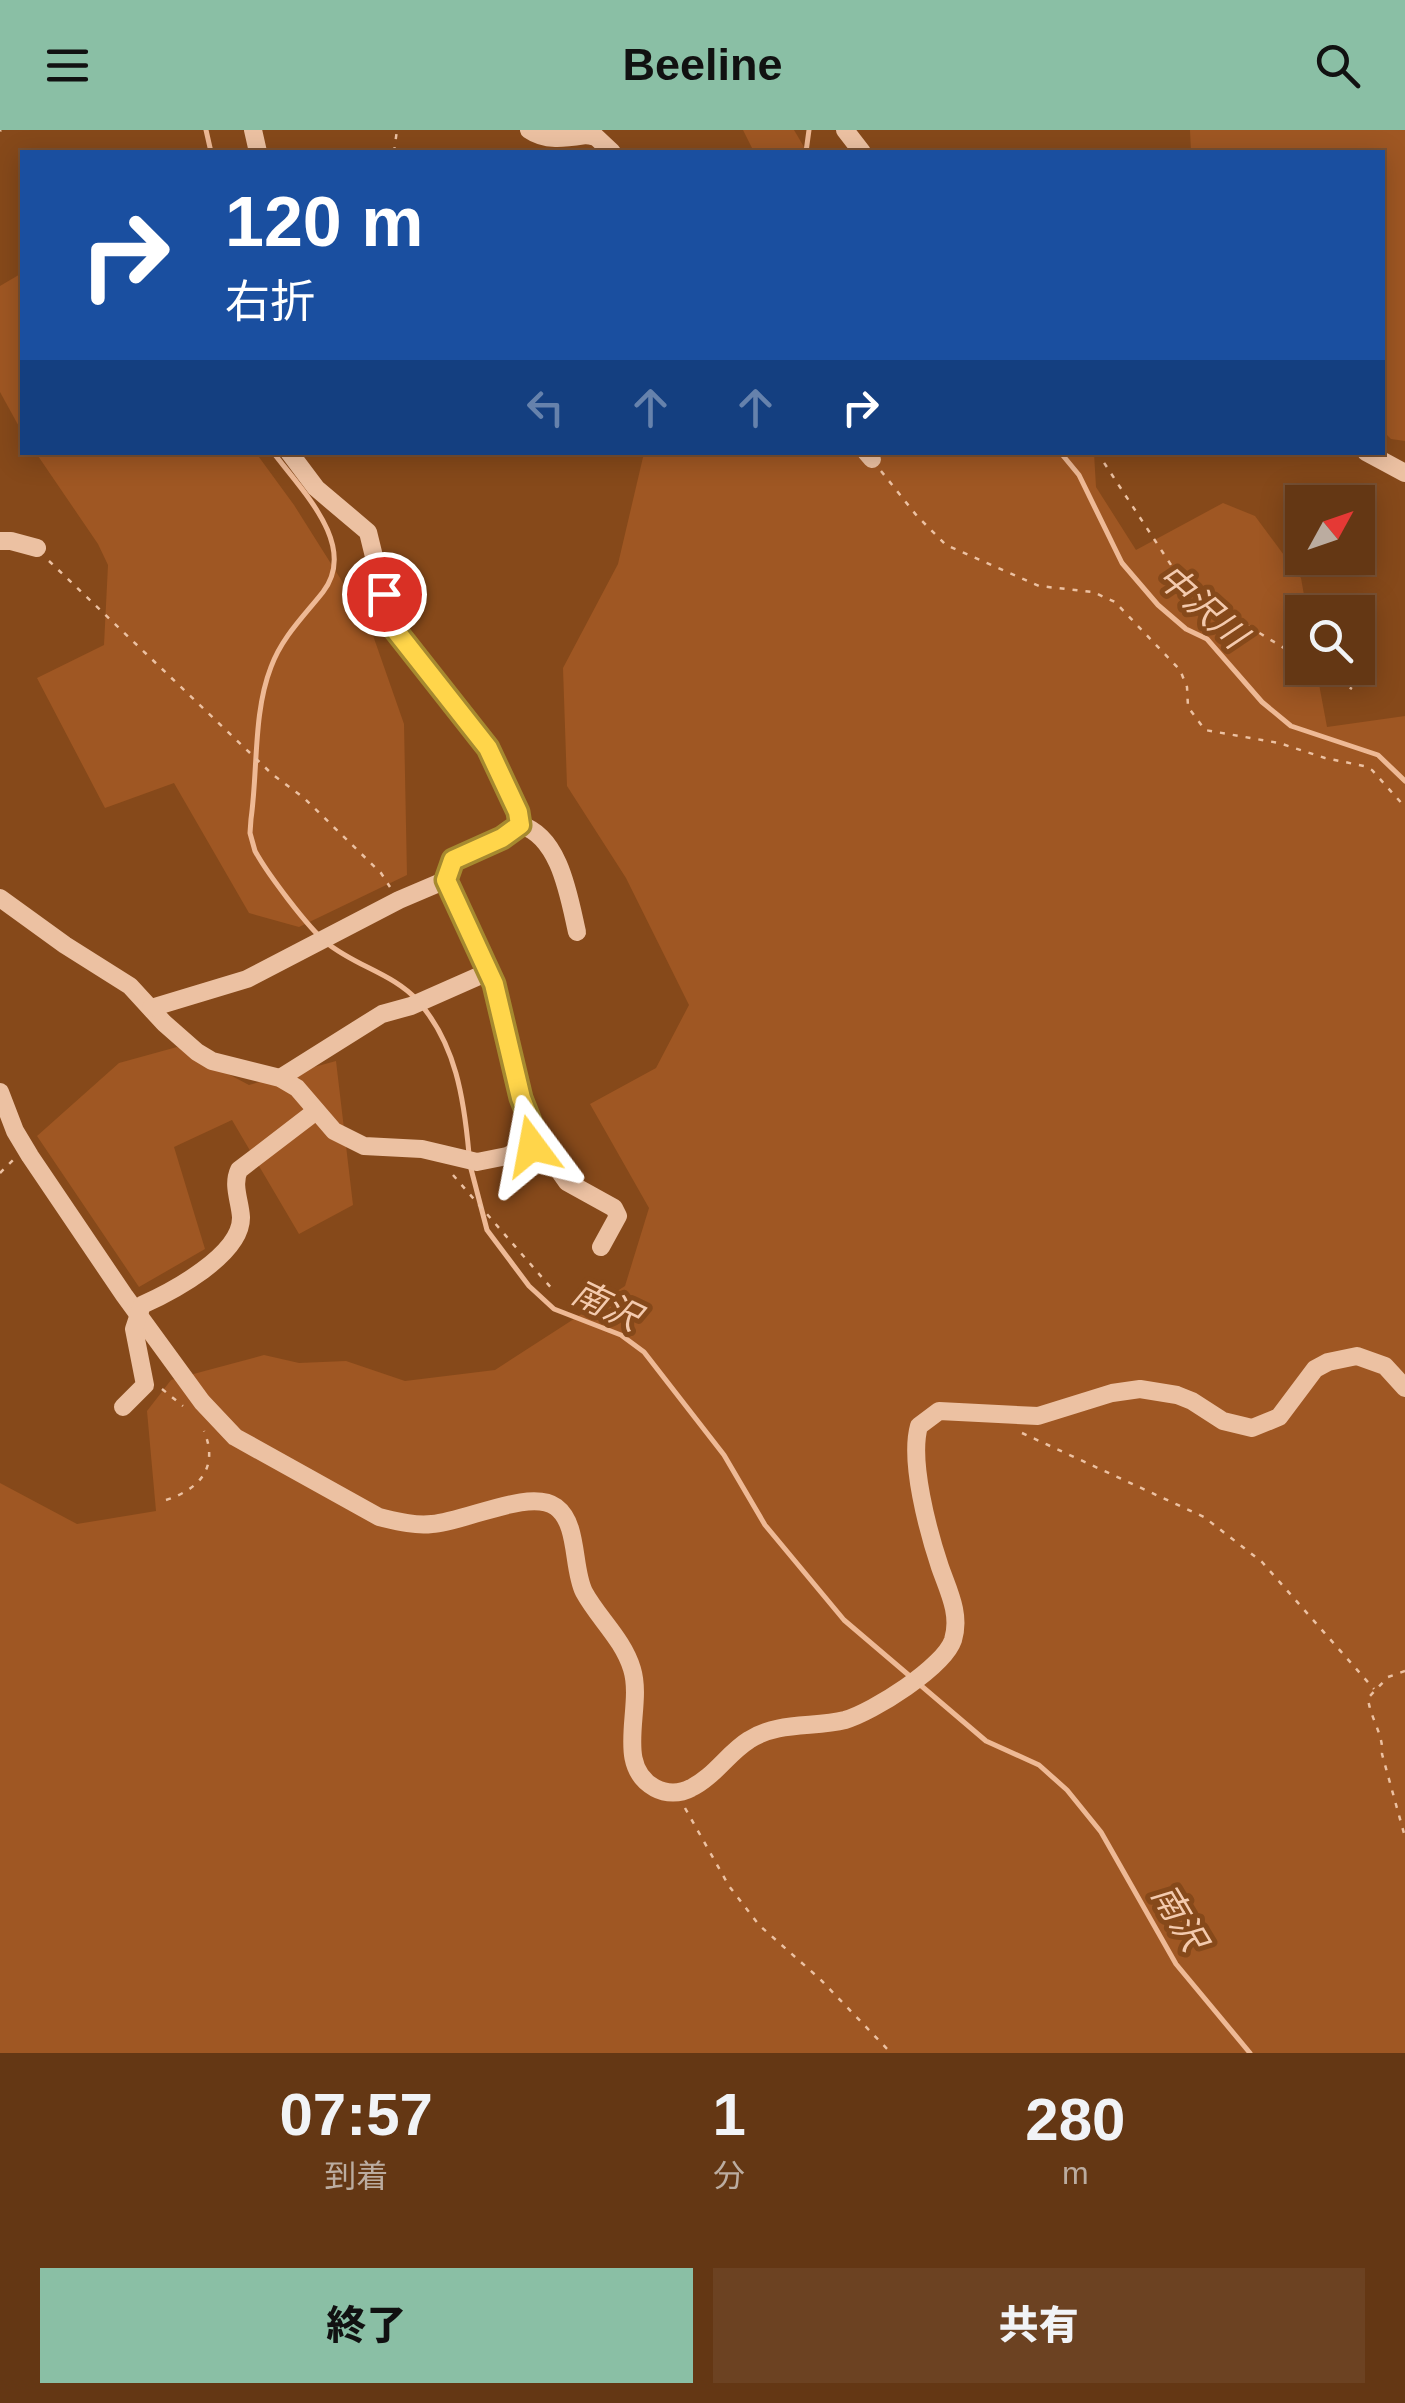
<!DOCTYPE html>
<html lang="ja">
<meta charset="utf-8">
<style>
body{margin:0;font-family:Arial,"Noto Sans JP",sans-serif;background:#6c4222;color:#f1f3f6;height:100vh;display:flex;flex-direction:column;font-size:38px;white-space:nowrap}
*{box-sizing:border-box;margin:0}
p{font-size:32px;color:#bbaca0}
.icon{flex:none;width:55px;height:55px;fill:none;stroke:currentColor;stroke-width:2;stroke-linecap:round;stroke-linejoin:round}
.map{position:relative;height:1923px;overflow:hidden}
.panel{display:flex;flex-direction:column;background:#643714;flex:1}
.panel>*{flex:none}
.guide{position:absolute;left:20px;top:20px;width:1365px;height:305px;border-radius:0px;box-shadow:0 5px 25px #0003,0 0 0 2px #785134;background:#1a4fa0;color:#fff;overflow:hidden}
.needle{width:65px;rotate:50deg}
.fabs{position:absolute;left:1285px;top:355px;display:grid;gap:20px}
.fabs a{display:grid;place-items:center;width:90px;height:90px;border-radius:0px;background:#643714;box-shadow:0 5px 25px #0003,0 0 0 2px #785134;font-size:50px}
.pin{position:absolute;display:grid;place-items:center;width:85px;height:85px;color:#fff;margin:-42px;border:5px solid #fff;border-radius:50%;box-shadow:0 2px 10px #0007}
.me{position:absolute;width:110px;margin:-55px;rotate:347deg;stroke-linejoin:round;filter:drop-shadow(0 0 8px #0008)}
.turn{display:flex;align-items:center;gap:35px;height:210px;padding:0 40px;font-size:45px}
.turn .icon{width:130px;height:130px;stroke-width:2.5}
.turn b{display:block;font-size:70px;line-height:85px}
.lanes{display:flex;align-items:center;height:95px;padding:0 40px;background:#0003;justify-content:center;gap:50px;direction:ltr}
.lanes .off{opacity:.35}
.eta{display:flex;justify-content:space-evenly;align-items:center;height:170px;text-align:center}
.eta b{font-size:60px;font-weight:800;line-height:70px}
.cta{display:flex;gap:20px;margin-top:auto;padding:20px 40px}
.cta a{flex:1;height:115px;border-radius:0px;background:#8abfa5;color:#111;font-size:40px;font-weight:800;line-height:115px;text-align:center}
.cta a+a{background:#6c4222;color:#f1f3f6}
header{display:flex;justify-content:space-between;align-items:center;height:130px;padding:0 40px;background:#8abfa5;color:#111;font-size:45px;font-weight:800}
.map>svg:first-child{display:block}
.green{fill:#9f5723}
.lines{fill:none;stroke-linecap:round;stroke-linejoin:round}
.stream{stroke:#eeb995;stroke-width:5}
.path{stroke:#ecc1a2;stroke-width:2.5;stroke-dasharray:5 8;stroke-linecap:butt}
.minor{stroke:#ecc1a2;stroke-width:18}
.route-casing{stroke:#a68a30;stroke-width:25}
.route{stroke:#ffd54a;stroke-width:18}
.labels{text-anchor:middle;stroke-width:10;stroke-linejoin:round;paint-order:stroke}
.water-label{font-size:35px;font-style:italic;fill:#f3caae;stroke:#86491a}
</style>
<header><svg class="icon" aria-label="menu" viewBox="0 0 24 24"><path d="M4 6h16M4 12h16M4 18h16"/></svg>Beeline<svg class="icon" aria-label="search" viewBox="0 0 24 24"><circle cx="10" cy="10" r="6"/><path d="M15 15l6 6"/></svg></header>
<div class="map">
<svg width="1405" height="1923" viewBox="0 0 1405 1923">
<rect width="100%" height="100%" fill="#86491a"/>
<g class="green">
<polygon points="743,0 794,0 807,22 754,22"/>
<polygon points="1190,0 1405,0 1405,311 1391,309 1383,301 1382,22 1191,22"/>
<polygon points="22,143 22,302 0,262 0,156"/>
<polygon points="36,323 256,323 294,375 369,494 404,594 407,745 299,797 249,783 174,653 105,678 37,548 104,515 108,435 98,414"/>
<polygon points="644,323 1094,323 1096,357 1136,420 1223,373 1255,386 1301,448 1307,482 1302,482 1302,538 1316,538 1327,597 1405,586 1405,1923 0,1923 0,1353 77,1394 156,1381 147,1281 171,1250 264,1225 299,1233 346,1231 405,1251 495,1240 625,1156 649,1078 590,974 656,938 689,875 626,748 567,656 563,538 618,434"/>
<polygon points="177,917 249,955 336,931 353,1075 299,1104 232,990 174,1017 205,1119 139,1157 37,1006 119,933"/>
</g>
<g class="lines">
<g class="stream">
<polyline points="206,0 211,22"/>
<polyline points="806,22 809,0"/>
<path d="M273 322C300 359 359 415 323 462 304 486 282 507 271 537 253 583 258 640 251 689L250 703 255 721C267 743 308 798 327 813 355 836 394 844 418 871 456 914 464 969 469 1024"/>
<polyline points="1060,322 1079,345 1122,433 1158,475 1186,499 1207,509 1262,572 1291,596 1378,625 1405,651"/>
<polyline points="470,1035 487,1100 529,1156 554,1179 621,1205 644,1222 724,1325 765,1395 844,1490 986,1611 1039,1635 1067,1660 1101,1702 1176,1834 1250,1923"/>
</g>
<g class="path">
<polyline points="0,1 1,0"/>
<polyline points="394,22 397,0"/>
<polyline points="1097,322 1173,438 1243,493 1302,529"/>
<polyline points="881,341 917,386 946,415 1039,456 1093,462 1115,472 1180,540 1187,557 1188,577 1205,600 1279,613 1325,628 1364,636 1372,640 1405,677"/>
<polyline points="49,431 272,644 304,668 381,743 390,757"/>
<polyline points="1316,538 1352,559"/>
<polyline points="0,1043 13,1030"/>
<polyline points="453,1045 553,1160"/>
<polyline points="162,1259 183,1276"/>
<polyline points="1022,1303 1204,1387 1262,1432 1374,1559"/>
<path d="M166 1370C200 1359 219 1337 204 1301"/>
<path d="M1405 1541 1388 1547 1368 1568C1370 1588 1384 1605 1382 1624L1405 1707"/>
<polyline points="685,1678 729,1756 759,1795 820,1849 891,1923"/>
</g>
<g class="minor">
<polyline points="253,0 258,22"/>
<path d="M529 0C546 12 567 8 587 5"/>
<polyline points="586,0 587,5 596,7 612,22"/>
<polyline points="845,0 862,22"/>
<polyline points="289,322 316,358 368,402 391,496 488,618 518,682 520,695"/>
<polyline points="866,322 872,329"/>
<polyline points="1366,322 1405,343"/>
<polyline points="0,411 11,411 37,418"/>
<polyline points="520,695 502,708 453,731 446,750 494,854 521,968 538,1011 567,1052 614,1078 618,1086 601,1117"/>
<path d="M520 695C560 706 569 767 577 802"/>
<polyline points="0,768 65,815 130,856 164,893 197,922 212,931 280,948 297,958 334,1001 364,1016 422,1019 477,1032 507,1026 538,1011"/>
<polyline points="151,878 247,849 399,770 446,750"/>
<polyline points="280,948 382,884 411,876 488,842"/>
<path d="M0 962 15 1001 30 1026 124 1165 202 1272 235 1307 379 1387C396 1391 414 1396 432 1394 465 1392 530 1358 556 1377 579 1394 572 1438 584 1462 598 1488 623 1509 632 1539 644 1578 613 1635 655 1658 666 1664 680 1664 691 1658 714 1647 728 1623 749 1610 778 1591 814 1598 845 1590 873 1582 944 1537 953 1510 961 1484 948 1460 940 1437 928 1401 909 1331 919 1296L939 1281 1038 1286 1112 1263 1140 1259 1177 1265 1192 1271 1223 1291 1252 1298 1279 1287 1315 1239 1328 1232 1357 1226 1385 1236 1405 1258"/>
<path d="M123 1277 145 1255 134 1199 142 1175C171 1162 242 1125 241 1087 240 1071 232 1055 239 1040L316 981"/>
</g>
</g>
<g class="lines">
<defs>
<polyline id="route" points="384,464 392,496 488,618 518,682 520,695 502,708 453,730 446,750 494,854 521,968 538,1011 532,1016"/>
</defs>
<use href="#route" class="route-casing"/>
<use href="#route" class="route"/>
</g>
<g class="labels">
<g class="water-label">
<text transform="translate(1202 476) rotate(42)" y="12">中沢川</text>
<text transform="translate(606 1175) rotate(26)" y="12">南沢</text>
<text transform="translate(1179 1787) rotate(59)" y="12">南沢</text>
</g>
</g>
</svg>
<div class="fabs">
<a><svg class="needle" viewBox="-14 -14 28 28"><path d="M0-13l5 13h-10z" fill="#e53935"/><path d="M0 13l5-13h-10z" fill="#bbaca0"/></svg></a>
<a><svg class="icon" aria-label="search" viewBox="0 0 24 24"><circle cx="10" cy="10" r="6"/><path d="M15 15l6 6"/></svg></a>
</div>
<div class="pin" style="left:384px;top:464px;background:#d93025"><svg class="icon" aria-label="arrive" viewBox="0 0 24 24"><path d="M6 21V4h12l-3 4 3 4H6"/></svg></div>
<svg class="me" style="left:532px;top:1016px" viewBox="-20 -20 40 40"><path d="M0-17L14 15 0 8-14 15z" fill="#ffd54a" stroke="#fff" stroke-width="4"/></svg>
<div class="guide">
<div class="turn"><svg class="icon" aria-label="right" viewBox="0 0 24 24"><path d="M7 20v-9h11M14 6l5 5-5 5"/></svg><div><b>120 m</b>右折</div></div>
<div class="lanes"><svg class="icon off" aria-label="left" viewBox="0 0 24 24"><path d="M17 20v-9H6M10 6l-5 5 5 5"/></svg><svg class="icon off" aria-label="ahead" viewBox="0 0 24 24"><path d="M12 20V5M6 11l6-6 6 6"/></svg><svg class="icon off" aria-label="ahead" viewBox="0 0 24 24"><path d="M12 20V5M6 11l6-6 6 6"/></svg><svg class="icon" aria-label="right" viewBox="0 0 24 24"><path d="M7 20v-9h11M14 6l5 5-5 5"/></svg></div>
</div>
</div>
<section class="panel">
<div class="eta">
<div><b>07:57</b><p>到着</p></div>
<div><b>1</b><p>分</p></div>
<div><b>280</b><p>m</p></div>
</div>
<div class="cta"><a>終了</a><a>共有</a></div>
</section>
